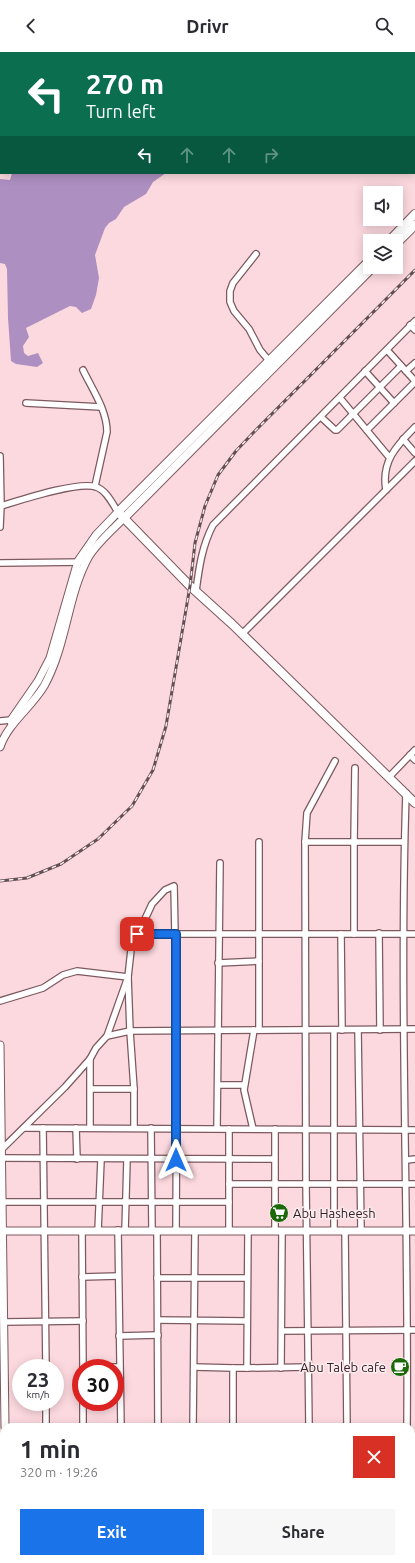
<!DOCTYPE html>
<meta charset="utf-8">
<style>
body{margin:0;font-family:Ubuntu,sans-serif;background:#f7f7f7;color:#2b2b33;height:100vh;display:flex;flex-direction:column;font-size:15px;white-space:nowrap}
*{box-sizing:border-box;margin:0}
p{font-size:13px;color:#7c7c81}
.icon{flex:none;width:22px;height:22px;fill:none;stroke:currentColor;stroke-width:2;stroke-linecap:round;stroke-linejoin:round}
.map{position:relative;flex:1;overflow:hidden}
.panel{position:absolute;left:0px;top:1371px;width:415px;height:140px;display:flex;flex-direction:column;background:#fff;border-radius:12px 12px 0 0;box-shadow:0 2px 10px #0003}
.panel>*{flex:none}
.top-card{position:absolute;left:0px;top:0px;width:415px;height:122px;box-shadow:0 2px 10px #0003;background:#0b6e4f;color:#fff;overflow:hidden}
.fabs{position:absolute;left:363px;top:134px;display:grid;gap:8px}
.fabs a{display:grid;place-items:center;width:40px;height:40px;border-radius:0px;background:#fff;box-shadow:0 2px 10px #0003;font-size:20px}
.speed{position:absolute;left:12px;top:1307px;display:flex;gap:8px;font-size:20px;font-weight:700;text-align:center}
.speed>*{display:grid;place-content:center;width:52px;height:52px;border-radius:50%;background:#fff;box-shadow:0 2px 10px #0003;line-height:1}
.speed small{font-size:10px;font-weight:400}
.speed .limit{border:6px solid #d22;background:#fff;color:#111}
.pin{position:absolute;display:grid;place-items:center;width:34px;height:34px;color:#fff;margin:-17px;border-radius:8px;box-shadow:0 2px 6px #0006}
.me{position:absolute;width:44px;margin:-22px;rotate:0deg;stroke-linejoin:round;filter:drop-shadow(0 0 3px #0008)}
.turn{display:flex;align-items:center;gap:14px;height:84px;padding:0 20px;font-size:18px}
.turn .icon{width:52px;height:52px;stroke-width:2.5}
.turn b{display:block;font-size:28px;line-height:34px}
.lanes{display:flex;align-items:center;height:38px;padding:0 20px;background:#0003;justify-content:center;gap:20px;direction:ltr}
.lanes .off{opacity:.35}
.round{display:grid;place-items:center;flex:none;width:42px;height:42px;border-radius:0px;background:#f7f7f7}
.head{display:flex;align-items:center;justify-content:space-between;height:68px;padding:0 20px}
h1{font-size:24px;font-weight:700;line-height:30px}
.button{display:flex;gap:8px;margin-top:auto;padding:8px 20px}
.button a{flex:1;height:46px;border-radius:0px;background:#1a73e8;color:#fff;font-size:16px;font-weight:700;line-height:46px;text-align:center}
.button a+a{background:#f7f7f7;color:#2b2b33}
header{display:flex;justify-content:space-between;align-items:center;height:52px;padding:0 20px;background:#fff;font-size:18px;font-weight:700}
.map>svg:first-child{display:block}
.water{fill:#ad8fc1}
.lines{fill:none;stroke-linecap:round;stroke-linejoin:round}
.minor-casing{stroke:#7c585f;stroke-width:8}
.tertiary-casing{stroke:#7c585f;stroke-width:9}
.secondary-casing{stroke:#7c585f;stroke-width:10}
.minor{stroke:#fff;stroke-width:5.5}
.tertiary{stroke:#fff;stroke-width:7}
.secondary{stroke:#fff;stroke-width:8}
.rail-casing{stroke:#645054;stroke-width:3}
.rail{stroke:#fdecef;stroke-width:1.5;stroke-dasharray:4.5;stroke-linecap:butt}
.route-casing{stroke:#114b97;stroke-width:10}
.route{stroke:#1a73e8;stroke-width:7}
.labels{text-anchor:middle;stroke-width:3;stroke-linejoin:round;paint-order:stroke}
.poi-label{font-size:13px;fill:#322326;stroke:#fdecef;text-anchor:start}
</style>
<header><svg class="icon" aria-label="back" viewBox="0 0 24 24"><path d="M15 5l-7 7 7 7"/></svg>Drivr<svg class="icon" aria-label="search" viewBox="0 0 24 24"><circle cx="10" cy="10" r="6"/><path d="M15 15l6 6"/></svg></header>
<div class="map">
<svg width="415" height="1511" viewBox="0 0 415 1511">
<rect width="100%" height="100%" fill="#fcd9df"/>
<g class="water">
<polygon points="12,121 166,121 153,130 146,142 124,155 116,167 109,171 105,176 95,203 99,226 96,243 91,257 82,261 76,255 70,254 26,276 29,285 23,294 24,301 28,304 38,301 43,311 37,315 16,312 11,309 8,266 7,217 5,212 0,211 0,127 10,128"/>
<polygon points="31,1507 252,1507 252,1511 29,1511"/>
</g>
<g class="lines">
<defs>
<g id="minor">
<polyline points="256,202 233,231 230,239 230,250 234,259 249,277 260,298 271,311"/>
<polyline points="410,273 415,278"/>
<polyline points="387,298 415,329"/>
<path d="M83 318C92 337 107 358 107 380L95 434"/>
<polyline points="365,319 394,351"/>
<polyline points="406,319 415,311"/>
<polyline points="340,346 389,405"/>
<polyline points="26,351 101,355"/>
<polyline points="321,365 335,378 337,378 401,314"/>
<polyline points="367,378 415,330"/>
<polyline points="403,387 415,401"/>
<polyline points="0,404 1,454"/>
<path d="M386 438C381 410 396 394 415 375"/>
<path d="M0 475 1 454C21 448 78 429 96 435 106 438 112 451 118 460"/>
<polyline points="0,511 86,510"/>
<path d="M196 539C199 516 202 494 213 473L415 269"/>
<polyline points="242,582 415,409"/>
<polyline points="0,669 11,668"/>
<polyline points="410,703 415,708"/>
<polyline points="390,724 415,698"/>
<path d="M406 741C399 952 409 1164 407 1375"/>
<polyline points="259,790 259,978"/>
<polyline points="305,790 307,761 335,709"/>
<polyline points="379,881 380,978"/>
<polyline points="137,882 415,882"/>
<polyline points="341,882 342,978"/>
<polyline points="354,882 354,790 404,790"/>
<polyline points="218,911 259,909"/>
<polyline points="0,949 43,936 63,923 77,919 128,925 107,984"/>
<polyline points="334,978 334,1179"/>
<polyline points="358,978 361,1178"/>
<polyline points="90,1007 90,1076"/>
<polyline points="218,1033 244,1033"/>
<polyline points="91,1037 134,1037"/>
<polyline points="24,1076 415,1078"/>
<polyline points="43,1076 46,1316"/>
<polyline points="76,1076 77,1107"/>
<polyline points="134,1076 134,1037 130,979 415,977"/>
<polyline points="151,1076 152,1179"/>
<polyline points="217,1076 220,811"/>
<polyline points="253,1077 244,1038 254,978"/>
<polyline points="1,1098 65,1035 90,1007 96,996 107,984 130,979 128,925 132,889 140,878 152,852 165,838 174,834 177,979 176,1179"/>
<polyline points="1,1106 274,1107"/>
<polyline points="407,1108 415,1107"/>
<polyline points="229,1132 415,1132"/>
<polyline points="2,1150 229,1150"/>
<polyline points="118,1178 121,1375"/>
<polyline points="82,1179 83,1316"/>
<polyline points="98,1179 101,1108"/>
<polyline points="125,1179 127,1108"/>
<polyline points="157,1179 158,1375"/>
<polyline points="229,1179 229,1077"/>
<polyline points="275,1179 275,1077"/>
<polyline points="345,1179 347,1375"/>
<polyline points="82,1225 118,1224"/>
<polyline points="157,1226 247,1226"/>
<polyline points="158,1268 247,1269"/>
<polyline points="4,1270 83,1269"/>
<polyline points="282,1279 415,1278"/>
<polyline points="119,1284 158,1283"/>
<polyline points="83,1315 119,1315"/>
<polyline points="194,1315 233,1316 233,1375"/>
<polyline points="233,1316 247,1316 248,1179"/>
<polyline points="247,1316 308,1315"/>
<polyline points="281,1316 282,1180"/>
<polyline points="46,1350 46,1375"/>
<polyline points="83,1375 83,1350"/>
<polyline points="193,1375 195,1179"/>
<polyline points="309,1375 306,1132 305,790 354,790 355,716"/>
</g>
<g id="tertiary">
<polyline points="12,673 11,668 38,629 50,606 78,509 96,483 118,460"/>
<path d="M0 695C8 671 31 656 44 634 67 593 67 543 89 504 98 490 112 478 124 466"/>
<polyline points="0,993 5,1375"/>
<polyline points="3,1179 415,1179"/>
<polyline points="411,1414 415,1416"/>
<polyline points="411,1422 415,1423"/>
</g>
<g id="secondary">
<polyline points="389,189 415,162"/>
<polyline points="396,192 415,173"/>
<polyline points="370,208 118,460 190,534 232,572 415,751"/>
<polyline points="124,466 373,215"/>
</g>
</defs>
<use href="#minor" class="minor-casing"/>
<use href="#tertiary" class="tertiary-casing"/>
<use href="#secondary" class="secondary-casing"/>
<use href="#minor" class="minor"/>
<use href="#tertiary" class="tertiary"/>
<use href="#secondary" class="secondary"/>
<defs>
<polyline id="rail" points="0,829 27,826 61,812 98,787 132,754 153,718 166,674 190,534 195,491 205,454 218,423 236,399 253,381 415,218"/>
</defs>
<use href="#rail" class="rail-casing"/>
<use href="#rail" class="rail"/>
</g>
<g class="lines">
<defs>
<polyline id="route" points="137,882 176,882 176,1108"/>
</defs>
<use href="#route" class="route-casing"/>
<use href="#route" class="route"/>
</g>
<defs>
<symbol id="supermarket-disc" viewBox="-11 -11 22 22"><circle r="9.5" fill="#1b6909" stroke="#fdecef"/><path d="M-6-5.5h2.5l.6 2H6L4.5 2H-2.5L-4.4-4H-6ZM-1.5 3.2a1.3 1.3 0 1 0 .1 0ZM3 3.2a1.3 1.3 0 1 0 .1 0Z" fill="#fff"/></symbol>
<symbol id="cafe-disc" viewBox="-11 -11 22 22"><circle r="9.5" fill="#1b6909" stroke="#fdecef"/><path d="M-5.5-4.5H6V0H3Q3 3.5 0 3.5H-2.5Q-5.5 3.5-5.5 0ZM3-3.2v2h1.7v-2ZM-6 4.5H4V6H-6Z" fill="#fff"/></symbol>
</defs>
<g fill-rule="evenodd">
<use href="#supermarket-disc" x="268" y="1150" width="22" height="22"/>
<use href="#cafe-disc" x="389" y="1304" width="22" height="22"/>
</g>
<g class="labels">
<g class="poi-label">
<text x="293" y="1166">Abu Hasheesh</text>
<text x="386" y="1320" text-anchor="end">Abu Taleb cafe</text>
</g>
</g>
</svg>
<div class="fabs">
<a><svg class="icon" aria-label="sound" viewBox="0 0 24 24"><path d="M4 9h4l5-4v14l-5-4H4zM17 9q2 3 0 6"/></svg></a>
<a><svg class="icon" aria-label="layers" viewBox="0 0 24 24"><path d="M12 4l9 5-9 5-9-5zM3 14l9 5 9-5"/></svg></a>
</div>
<div class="speed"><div>23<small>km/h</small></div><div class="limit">30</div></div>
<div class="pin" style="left:137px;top:882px;background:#d93025"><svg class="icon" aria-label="arrive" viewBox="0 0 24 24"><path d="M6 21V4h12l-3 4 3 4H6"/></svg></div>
<svg class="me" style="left:176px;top:1108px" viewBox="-20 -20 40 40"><path d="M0-17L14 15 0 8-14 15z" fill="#1a73e8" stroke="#fff" stroke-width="4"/></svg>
<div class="top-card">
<div class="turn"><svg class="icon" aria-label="left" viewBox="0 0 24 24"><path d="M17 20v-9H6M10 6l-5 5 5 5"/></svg><div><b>270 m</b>Turn left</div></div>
<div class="lanes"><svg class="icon" aria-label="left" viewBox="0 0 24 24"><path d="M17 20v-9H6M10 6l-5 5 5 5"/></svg><svg class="icon off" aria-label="ahead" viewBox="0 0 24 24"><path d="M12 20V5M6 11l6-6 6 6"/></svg><svg class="icon off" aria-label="ahead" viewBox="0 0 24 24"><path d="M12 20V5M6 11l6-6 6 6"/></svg><svg class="icon off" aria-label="right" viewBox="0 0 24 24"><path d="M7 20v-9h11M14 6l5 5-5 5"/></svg></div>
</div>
<section class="panel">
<div class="head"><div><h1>1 min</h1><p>320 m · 19:26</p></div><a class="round" style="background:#d93025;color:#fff"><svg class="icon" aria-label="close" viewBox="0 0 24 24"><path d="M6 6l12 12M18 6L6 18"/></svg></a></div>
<div class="button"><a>Exit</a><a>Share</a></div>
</section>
</div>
